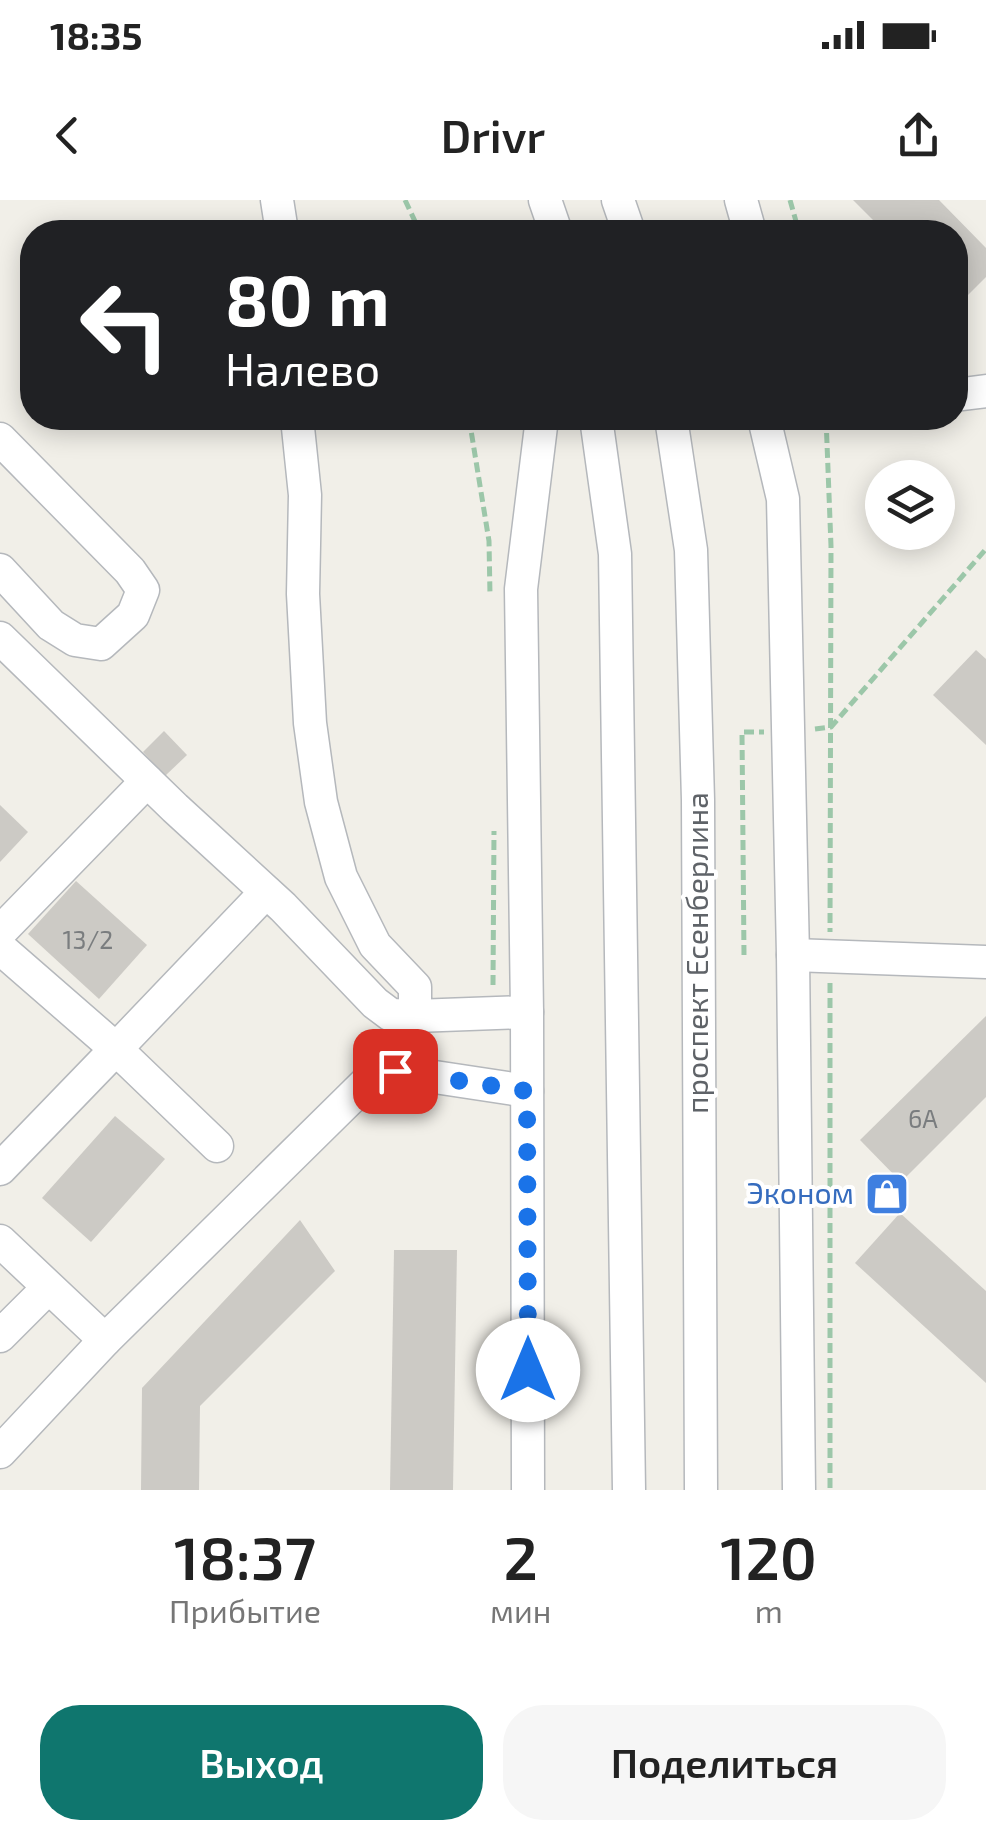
<!DOCTYPE html>
<html lang="ru">
<meta charset="utf-8">
<style>
body{margin:0;font-family:"Exo 2",sans-serif;background:#f6f6f6;color:#222;height:100vh;display:flex;flex-direction:column;font-size:38px;white-space:nowrap}
*{box-sizing:border-box;margin:0}
p{font-size:32px;color:#767676}
.icon{flex:none;width:55px;height:55px;fill:none;stroke:currentColor;stroke-width:2;stroke-linecap:round;stroke-linejoin:round}
.map{position:relative;height:1290px;overflow:hidden}
.drawer{display:flex;flex-direction:column;background:#fff;flex:1}
.drawer>*{flex:none}
.hud{position:absolute;left:20px;top:20px;width:948px;height:210px;border-radius:40px;box-shadow:0 5px 25px #0003;background:#202124;color:#fff;overflow:hidden}
.fabs{position:absolute;left:865px;top:260px;display:grid;gap:20px}
.fabs a{display:grid;place-items:center;width:90px;height:90px;border-radius:50%;background:#fff;box-shadow:0 5px 25px #0003;font-size:50px}
.pin{position:absolute;display:grid;place-items:center;width:85px;height:85px;color:#fff;margin:-42px;border-radius:20px;box-shadow:0 5px 15px #0006}
.me{position:absolute;width:110px;margin:-55px;rotate:0deg;stroke-linejoin:round;filter:drop-shadow(0 0 8px #0008)}
.turn{display:flex;align-items:center;gap:35px;height:210px;padding:0 40px;font-size:45px}
.turn .icon{width:130px;height:130px;stroke-width:2.5}
.turn b{display:block;font-size:70px;line-height:85px}
.eta{display:flex;justify-content:space-evenly;align-items:center;height:170px;text-align:center}
.eta b{font-size:60px;font-weight:600;line-height:70px}
.action{display:flex;gap:20px;margin-top:auto;padding:20px 40px}
.action a{flex:1;height:115px;border-radius:40px;background:#0f766e;color:#fff;font-size:40px;font-weight:600;line-height:115px;text-align:center}
.action a+a{background:#f6f6f6;color:#222}
.status{display:flex;justify-content:space-between;align-items:center;height:70px;padding:0 50px;background:#fff;direction:ltr}
.status svg{height:28px;fill:currentColor}
header{display:flex;justify-content:space-between;align-items:center;height:130px;padding:0 40px;background:#fff;font-size:45px;font-weight:600}
.map>svg:first-child{display:block}
.building{fill:#cccac5}
.lines{fill:none;stroke-linecap:round;stroke-linejoin:round}
.minor-casing{stroke:#b5b8bc;stroke-width:35}
.path{stroke:#9cc7a9;stroke-width:5;stroke-dasharray:10 5;stroke-linecap:butt}
.minor{stroke:#fff;stroke-width:32}
.route{stroke:#1a73e8;stroke-width:18;stroke-dasharray:0 32.4}
.labels{text-anchor:middle;stroke-width:8;stroke-linejoin:round;paint-order:stroke}
.number-label{font-size:25px;fill:#7a7d7f}
.street-label{font-size:30px;fill:#5f6368;stroke:#fff}
.shop-label{font-size:30px;fill:#366cbe;stroke:#fff;text-anchor:end}
</style>
<div class="status"><b>18:35</b><svg viewBox="0 0 49 12"><path d="M0 12V9h3v3zM5 12V6h3v6zM10 12V3h3v9zM15 12V0h3v12zM26 1h20v11H26zM47 4h2v5h-2z"/></svg></div>
<header><svg class="icon" aria-label="back" viewBox="0 0 24 24"><path d="M15 5l-7 7 7 7"/></svg>Drivr<svg class="icon" aria-label="share" viewBox="0 0 24 24"><path d="M12 15V3M7 8l5-5 5 5M5 13v7h14v-7"/></svg></header>
<div class="map">
<svg width="986" height="1290" viewBox="0 0 986 1290">
<rect width="100%" height="100%" fill="#f1efe8"/>
<g class="building">
<polygon points="853,0 939,0 986,48 986,77 955,108 955,32 885,32"/>
<polygon points="976,450 986,459 986,545 933,495"/>
<polygon points="164,531 187,555 165,576 143,552"/>
<polygon points="0,605 28,632 0,662"/>
<polygon points="76,681 147,745 99,799 28,734"/>
<polygon points="986,816 986,897 901,982 860,940"/>
<polygon points="115,916 165,959 91,1042 42,998"/>
<polygon points="887,977 903,987 887,1012 871,1002"/>
<polygon points="900,1013 986,1091 986,1183 855,1063"/>
<polygon points="300,1020 335,1071 200,1206 199,1290 141,1290 142,1188"/>
<polygon points="394,1050 457,1050 453,1290 390,1290"/>
</g>
<g class="lines">
<defs>
<g id="minor">
<polyline points="277,0 282,32"/>
<polyline points="545,0 556,32"/>
<polyline points="618,0 629,32"/>
<polyline points="741,0 750,32"/>
<polyline points="955,195 986,191"/>
<polyline points="297,218 305,295 303,394 310,523 321,602 341,677 375,745 415,787 415,816 527,812"/>
<polyline points="596,218 615,354 629,1290"/>
<polyline points="671,218 691,350 698,600 701,1290"/>
<polyline points="764,218 783,299 793,755 799,1290"/>
<polyline points="0,239 130,371 143,390 133,415 101,444 75,440 51,425 0,370"/>
<polyline points="0,438 175,608 283,707 375,803 391,815 415,816"/>
<polyline points="0,732 147,581"/>
<polyline points="0,748 116,849 266,692"/>
<polyline points="793,755 986,762"/>
<polyline points="0,969 116,849 217,946"/>
<polyline points="0,1041 105,1140"/>
<polyline points="0,1136 47,1089"/>
<polyline points="0,1252 105,1140 377,872 395,871 527,891"/>
<polyline points="528,1290 527,812 521,389 542,218"/>
</g>
</defs>
<use href="#minor" class="minor-casing"/>
<g class="path">
<polyline points="405,0 420,32"/>
<polyline points="790,0 799,32"/>
<polyline points="469,218 489,341 490,395"/>
<polyline points="826,218 831,346 830,732"/>
<polyline points="815,529 831,527 986,349"/>
<polyline points="744,755 742,532 764,532"/>
<polyline points="830,783 830,1290"/>
<polyline points="493,785 494,631"/>
</g>
<use href="#minor" class="minor"/>
</g>
<g class="lines">
<polyline class="route" points="395,871 527,891 528,1170"/>
</g>
<defs>
<symbol id="shop-square" viewBox="-11 -11 22 22"><rect x="-9" y="-9" width="18" height="18" rx="4" fill="#3f7fe0" stroke="#fff"/><path d="M-5-2.5h2.3a2.7 3.5 0 0 1 5.4 0H5L5.5 6h-11ZM-1.5-2.5h3a1.5 2.3 0 0 0-3 0Z" fill="#fff"/></symbol>
</defs>
<g fill-rule="evenodd">
<use href="#shop-square" x="862" y="969" width="50" height="50"/>
</g>
<g class="labels">
<g class="number-label">
<text x="88" y="749">13/2</text>
<text x="923" y="928">6А</text>
</g>
<g class="street-label">
<text transform="translate(698 753) rotate(-90)" y="10">проспект Есенберлина</text>
</g>
<g class="shop-label">
<text x="854" y="1004">Эконом</text>
</g>
</g>
</svg>
<div class="fabs">
<a><svg class="icon" aria-label="layers" viewBox="0 0 24 24"><path d="M12 4l9 5-9 5-9-5zM3 14l9 5 9-5"/></svg></a>
</div>
<div class="pin" style="left:395px;top:871px;background:#d93025"><svg class="icon" aria-label="arrive" viewBox="0 0 24 24"><path d="M6 21V4h12l-3 4 3 4H6"/></svg></div>
<svg class="me" style="left:528px;top:1170px" viewBox="-20 -20 40 40"><circle r="19" fill="#fff"/><path d="M0-13L10 11 0 6-10 11z" fill="#1a73e8"/></svg>
<div class="hud">
<div class="turn"><svg class="icon" aria-label="left" viewBox="0 0 24 24"><path d="M17 20v-9H6M10 6l-5 5 5 5"/></svg><div><b>80 m</b>Налево</div></div>
</div>
</div>
<section class="drawer">
<div class="eta">
<div><b>18:37</b><p>Прибытие</p></div>
<div><b>2</b><p>мин</p></div>
<div><b>120</b><p>m</p></div>
</div>
<div class="action"><a>Выход</a><a>Поделиться</a></div>
</section>
